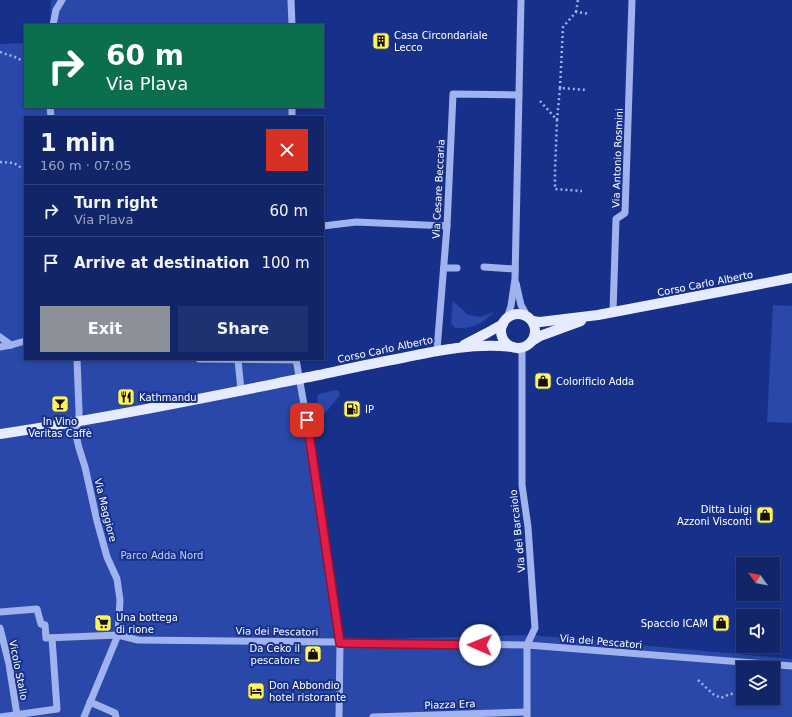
<!DOCTYPE html>
<meta charset="utf-8">
<style>
body{margin:0;font-family:"DejaVu Sans",sans-serif;background:#1e3171;color:#f1f3f6;height:100vh;display:flex;flex-direction:column;font-size:15px;white-space:nowrap}
*{box-sizing:border-box;margin:0}
p{font-size:13px;color:#9ca5c0}
.icon{flex:none;width:22px;height:22px;fill:none;stroke:currentColor;stroke-width:2;stroke-linecap:round;stroke-linejoin:round}
.map{position:relative;flex:1;overflow:hidden}
.panel{position:absolute;left:24px;top:116px;width:300px;height:244px;display:flex;flex-direction:column;background:#112568;border-radius:0px;box-shadow:0 2px 6px #0003,0 0 0 1px #30427c}
.panel>*{flex:none}
.hud{position:absolute;left:24px;top:24px;width:300px;height:84px;border-radius:0px;box-shadow:0 2px 6px #0003,0 0 0 1px #30427c;background:#0b6e4f;color:#fff;overflow:hidden}
.needle{width:26px;rotate:303deg}
.fabs{position:absolute;left:736px;top:557px;display:grid;gap:8px}
.fabs a{display:grid;place-items:center;width:44px;height:44px;border-radius:0px;background:#112568;box-shadow:0 2px 6px #0003,0 0 0 1px #30427c;font-size:20px}
.pin{position:absolute;display:grid;place-items:center;width:34px;height:34px;color:#fff;margin:-17px;border-radius:8px;box-shadow:0 2px 6px #0006}
.me{position:absolute;width:44px;margin:-22px;rotate:271deg;stroke-linejoin:round;filter:drop-shadow(0 0 3px #0008)}
.turn{display:flex;align-items:center;gap:14px;height:84px;padding:0 16px;font-size:18px}
.turn .icon{width:52px;height:52px;stroke-width:2.5}
.turn b{display:block;font-size:28px;line-height:34px}
.round{display:grid;place-items:center;flex:none;width:42px;height:42px;border-radius:0px;background:#1e3171}
.head{display:flex;align-items:center;justify-content:space-between;height:68px;padding:0 16px}
h1{font-size:24px;font-weight:700;line-height:30px}
.button{display:flex;gap:8px;margin-top:auto;padding:8px 16px}
.button a{flex:1;height:46px;border-radius:0px;background:#8c9099;color:#fff;font-size:16px;font-weight:700;line-height:46px;text-align:center}
.button a+a{background:#1e3171;color:#f1f3f6}
ul{padding:0;list-style:none}
li{display:flex;align-items:center;gap:12px;height:52px;padding:0 16px;border-top:1px solid #30427c}
li div{flex:1}
li b{display:block;font-size:15px}
li em{font-style:normal}
.map>svg:first-child{display:block}
.green{fill:#2948a9;fill-rule:evenodd}
.lines{fill:none;stroke-linecap:round;stroke-linejoin:round}
.path{stroke:#a0b3ee;stroke-width:2.5;stroke-dasharray:2 3;stroke-linecap:butt}
.minor{stroke:#a0b3ee;stroke-width:7}
.major{stroke:#e7ebff;stroke-width:10}
.route-casing{stroke:#92132f;stroke-width:10}
.route{stroke:#e11d48;stroke-width:7}
.labels{text-anchor:middle;stroke-width:4;stroke-linejoin:round;paint-order:stroke}
.poi-label{font-size:10px;fill:#fff;stroke:#17318a;text-anchor:start}
.street-label{font-size:10px;fill:#fff;stroke:#17318a}
.park-label{font-size:10px;fill:#c6d2fa;stroke:#17318a}
</style>
<div class="map">
<svg width="792" height="717" viewBox="0 0 792 717">
<rect width="100%" height="100%" fill="#17318a"/>
<g class="green">
<polygon points="51,0 292,0 293,25 50,25"/>
<path d="M25 43V107H295V117H25V359H300L301 407 342 640 531 635 792 659V717H0V44ZM743 668H773V698H743Z"/>
<path d="M453 301 468 315 480 317 494 312C482 324 472 329 455 328L451 323Z"/>
<polygon points="773,305 792,306 792,423 767,422"/>
<polygon points="336,390 339,391 340,395 322,417 318,417 317,397 319,394"/>
</g>
<g class="lines">
<g class="path">
<polyline points="576,12 578,0"/>
<polyline points="0,52 15,57 25,62"/>
<polyline points="560,88 563,27 576,12 590,14"/>
<polyline points="540,101 557,120 555,171 555,189 582,191"/>
<polyline points="557,120 560,88 587,90"/>
<polyline points="0,162 14,163 25,170"/>
<polyline points="698,680 713,694 721,698 730,694 743,693"/>
</g>
<g class="minor">
<polyline points="291,0 292,25"/>
<polyline points="53,25 56,10 62,0"/>
<polyline points="50,107 51,117"/>
<polyline points="292,117 292,107"/>
<polyline points="323,226 356,222 447,226"/>
<polyline points="484,267 515,269"/>
<polyline points="444,268 457,268"/>
<polyline points="516,283 521,305 527,316"/>
<polyline points="613,312 616,219 625,213 632,0"/>
<polyline points="507,318 511,306 515,279 521,0"/>
<polyline points="0,337 11,345"/>
<polyline points="0,347 11,345 25,341"/>
<polyline points="513,347 522,352 522,485 528,527 535,628 527,645 527,717"/>
<polyline points="437,350 447,226 453,94 519,95"/>
<polyline points="77,359 79,411 79,420 75,431 79,448 85,467 97,521 107,557 117,579 120,600 118,635 84,717"/>
<polyline points="199,359 296,360"/>
<polyline points="296,359 304,405 340,643 339,717"/>
<polyline points="238,360 241,390"/>
<polyline points="0,612 37,609 41,624 45,625 46,638 118,635 138,640 335,642 527,645 792,666"/>
<polyline points="0,628 9,664 17,715"/>
<polyline points="90,702 115,713 116,717"/>
<polyline points="0,717 57,709 52,638"/>
<polyline points="373,717 527,712"/>
</g>
<g class="major">
<circle cx="518" cy="331" r="17"/>
<polyline points="532,321 540,322 598,315 792,278"/>
<polyline points="532,341 540,336 581,321"/>
<polyline points="464,345 487,333 503,324"/>
<path d="M0 434C107 418 213 396 319 375 347 369 374 363 402 358 440 350 474 343 513 347"/>
</g>
</g>
<g class="lines">
<defs>
<polyline id="route" points="307,420 340,643 480,645"/>
</defs>
<use href="#route" class="route-casing"/>
<use href="#route" class="route"/>
</g>
<defs>
<symbol id="building-square" viewBox="-11 -11 22 22"><rect x="-9" y="-9" width="18" height="18" rx="4" fill="#fff35d" stroke="#17318a"/><path d="M-4-6H4V6H1V3H-1V6H-4ZM-2.5-4.3h1.7v1.8h-1.7ZM.8-4.3h1.7v1.8H.8ZM-2.5-1h1.7V.8h-1.7ZM.8-1h1.7V.8H.8Z" fill="#111"/></symbol>
<symbol id="shop-square" viewBox="-11 -11 22 22"><rect x="-9" y="-9" width="18" height="18" rx="4" fill="#fff35d" stroke="#17318a"/><path d="M-5-2.5h2.3a2.7 3.5 0 0 1 5.4 0H5L5.5 6h-11ZM-1.5-2.5h3a1.5 2.3 0 0 0-3 0Z" fill="#111"/></symbol>
<symbol id="restaurant-square" viewBox="-11 -11 22 22"><rect x="-9" y="-9" width="18" height="18" rx="4" fill="#fff35d" stroke="#17318a"/><path d="M-5-6h1v4h1v-4h1v4h1v-4h1v5L-1.5 .5V6h-2V.5L-5-1ZM5-6V6H3V1.5H1.5Q1.5-4 5-6Z" fill="#111"/></symbol>
<symbol id="bar-square" viewBox="-11 -11 22 22"><rect x="-9" y="-9" width="18" height="18" rx="4" fill="#fff35d" stroke="#17318a"/><path d="M-6-5H6L.8 .8V4.5H3.5V6h-7V4.5H-.8V.8Z" fill="#111"/></symbol>
<symbol id="fuel-square" viewBox="-11 -11 22 22"><rect x="-9" y="-9" width="18" height="18" rx="4" fill="#fff35d" stroke="#17318a"/><path d="M-5.5-6h7V0h2V4h1.3V-2.5L3-4.5l.8-.8L6-3V5H2.5V1h-1V6h-7ZM-4.2-4.7v3.2H.2V-4.7Z" fill="#111"/></symbol>
<symbol id="supermarket-square" viewBox="-11 -11 22 22"><rect x="-9" y="-9" width="18" height="18" rx="4" fill="#fff35d" stroke="#17318a"/><path d="M-6-5.5h2.5l.6 2H6L4.5 2H-2.5L-4.4-4H-6ZM-1.5 3.2a1.3 1.3 0 1 0 .1 0ZM3 3.2a1.3 1.3 0 1 0 .1 0Z" fill="#111"/></symbol>
<symbol id="hotel-square" viewBox="-11 -11 22 22"><rect x="-9" y="-9" width="18" height="18" rx="4" fill="#fff35d" stroke="#17318a"/><path d="M-6-4.5h1.5V1H6V5H4.5V3h-9V5H-6ZM-4 0a1.8 1.8 0 1 1 3.6 0ZM.5 0V-2.5h3Q6-2.5 6 0Z" fill="#111"/></symbol>
</defs>
<g fill-rule="evenodd">
<use href="#building-square" x="371" y="31" width="20" height="20"/>
<use href="#shop-square" x="533" y="371" width="20" height="20"/>
<use href="#restaurant-square" x="116" y="387" width="20" height="20"/>
<use href="#bar-square" x="50" y="394" width="20" height="20"/>
<use href="#fuel-square" x="342" y="399" width="20" height="20"/>
<use href="#shop-square" x="755" y="505" width="20" height="20"/>
<use href="#supermarket-square" x="93" y="613" width="20" height="20"/>
<use href="#shop-square" x="711" y="613" width="20" height="20"/>
<use href="#shop-square" x="303" y="644" width="20" height="20"/>
<use href="#hotel-square" x="246" y="681" width="20" height="20"/>
</g>
<g class="labels">
<g class="poi-label">
<text x="394" y="39">Casa Circondariale<tspan x="394" dy="12">Lecco</tspan></text>
<text x="556" y="385">Colorificio Adda</text>
<text x="139" y="401">Kathmandu</text>
<text x="365" y="413">IP</text>
<text x="60" y="425" text-anchor="middle">In Vino<tspan x="60" dy="12">Veritas Caffè</tspan></text>
<text x="752" y="513" text-anchor="end">Ditta Luigi<tspan x="752" dy="12">Azzoni Visconti</tspan></text>
<text x="116" y="621">Una bottega<tspan x="116" dy="12">di rione</tspan></text>
<text x="708" y="627" text-anchor="end">Spaccio ICAM</text>
<text x="300" y="652" text-anchor="end">Da Ceko il<tspan x="300" dy="12">pescatore</tspan></text>
<text x="269" y="689">Don Abbondio<tspan x="269" dy="12">hotel ristorante</tspan></text>
</g>
<g class="street-label">
<text transform="translate(617 158) rotate(-88)" y="4">Via Antonio Rosmini</text>
<text transform="translate(438 189) rotate(-87)" y="4">Via Cesare Beccaria</text>
<text transform="translate(705 283) rotate(-11)" y="4">Corso Carlo Alberto</text>
<text transform="translate(385 349) rotate(-12)" y="4">Corso Carlo Alberto</text>
<text transform="translate(106 510) rotate(76)" y="4">Via Maggiore</text>
<text transform="translate(517 531) rotate(-96)" y="4">Via del Barcaiolo</text>
<text transform="translate(277 631) rotate(1)" y="4">Via dei Pescatori</text>
<text transform="translate(601 641) rotate(5)" y="4">Via dei Pescatori</text>
<text transform="translate(19 670) rotate(79)" y="4">Vicolo Stallo</text>
<text transform="translate(450 704) rotate(-2)" y="4">Piazza Era</text>
</g>
<g class="park-label">
<text x="162" y="559">Parco Adda Nord</text>
</g>
</g>
</svg>
<div class="fabs">
<a><svg class="needle" viewBox="-14 -14 28 28"><path d="M0-13l5 13h-10z" fill="#e53935"/><path d="M0 13l5-13h-10z" fill="#9ca5c0"/></svg></a>
<a><svg class="icon" aria-label="sound" viewBox="0 0 24 24"><path d="M4 9h4l5-4v14l-5-4H4zM17 9q2 3 0 6"/></svg></a>
<a><svg class="icon" aria-label="layers" viewBox="0 0 24 24"><path d="M12 4l9 5-9 5-9-5zM3 14l9 5 9-5"/></svg></a>
</div>
<div class="pin" style="left:307px;top:420px;background:#d93025"><svg class="icon" aria-label="arrive" viewBox="0 0 24 24"><path d="M6 21V4h12l-3 4 3 4H6"/></svg></div>
<svg class="me" style="left:480px;top:645px" viewBox="-20 -20 40 40"><circle r="19" fill="#fff"/><path d="M0-13L10 11 0 6-10 11z" fill="#e11d48"/></svg>
<div class="hud">
<div class="turn"><svg class="icon" aria-label="right" viewBox="0 0 24 24"><path d="M7 20v-9h11M14 6l5 5-5 5"/></svg><div><b>60 m</b>Via Plava</div></div>
</div>
<section class="panel">
<div class="head"><div><h1>1 min</h1><p>160 m · 07:05</p></div><a class="round" style="background:#d93025;color:#fff"><svg class="icon" aria-label="close" viewBox="0 0 24 24"><path d="M6 6l12 12M18 6L6 18"/></svg></a></div>
<ul>
<li><svg class="icon" aria-label="right" viewBox="0 0 24 24"><path d="M7 20v-9h11M14 6l5 5-5 5"/></svg><div><b>Turn right</b><p>Via Plava</p></div><em>60 m</em></li>
<li><svg class="icon" aria-label="arrive" viewBox="0 0 24 24"><path d="M6 21V4h12l-3 4 3 4H6"/></svg><div><b>Arrive at destination</b></div><em>100 m</em></li>
</ul>
<div class="button"><a>Exit</a><a>Share</a></div>
</section>
</div>
